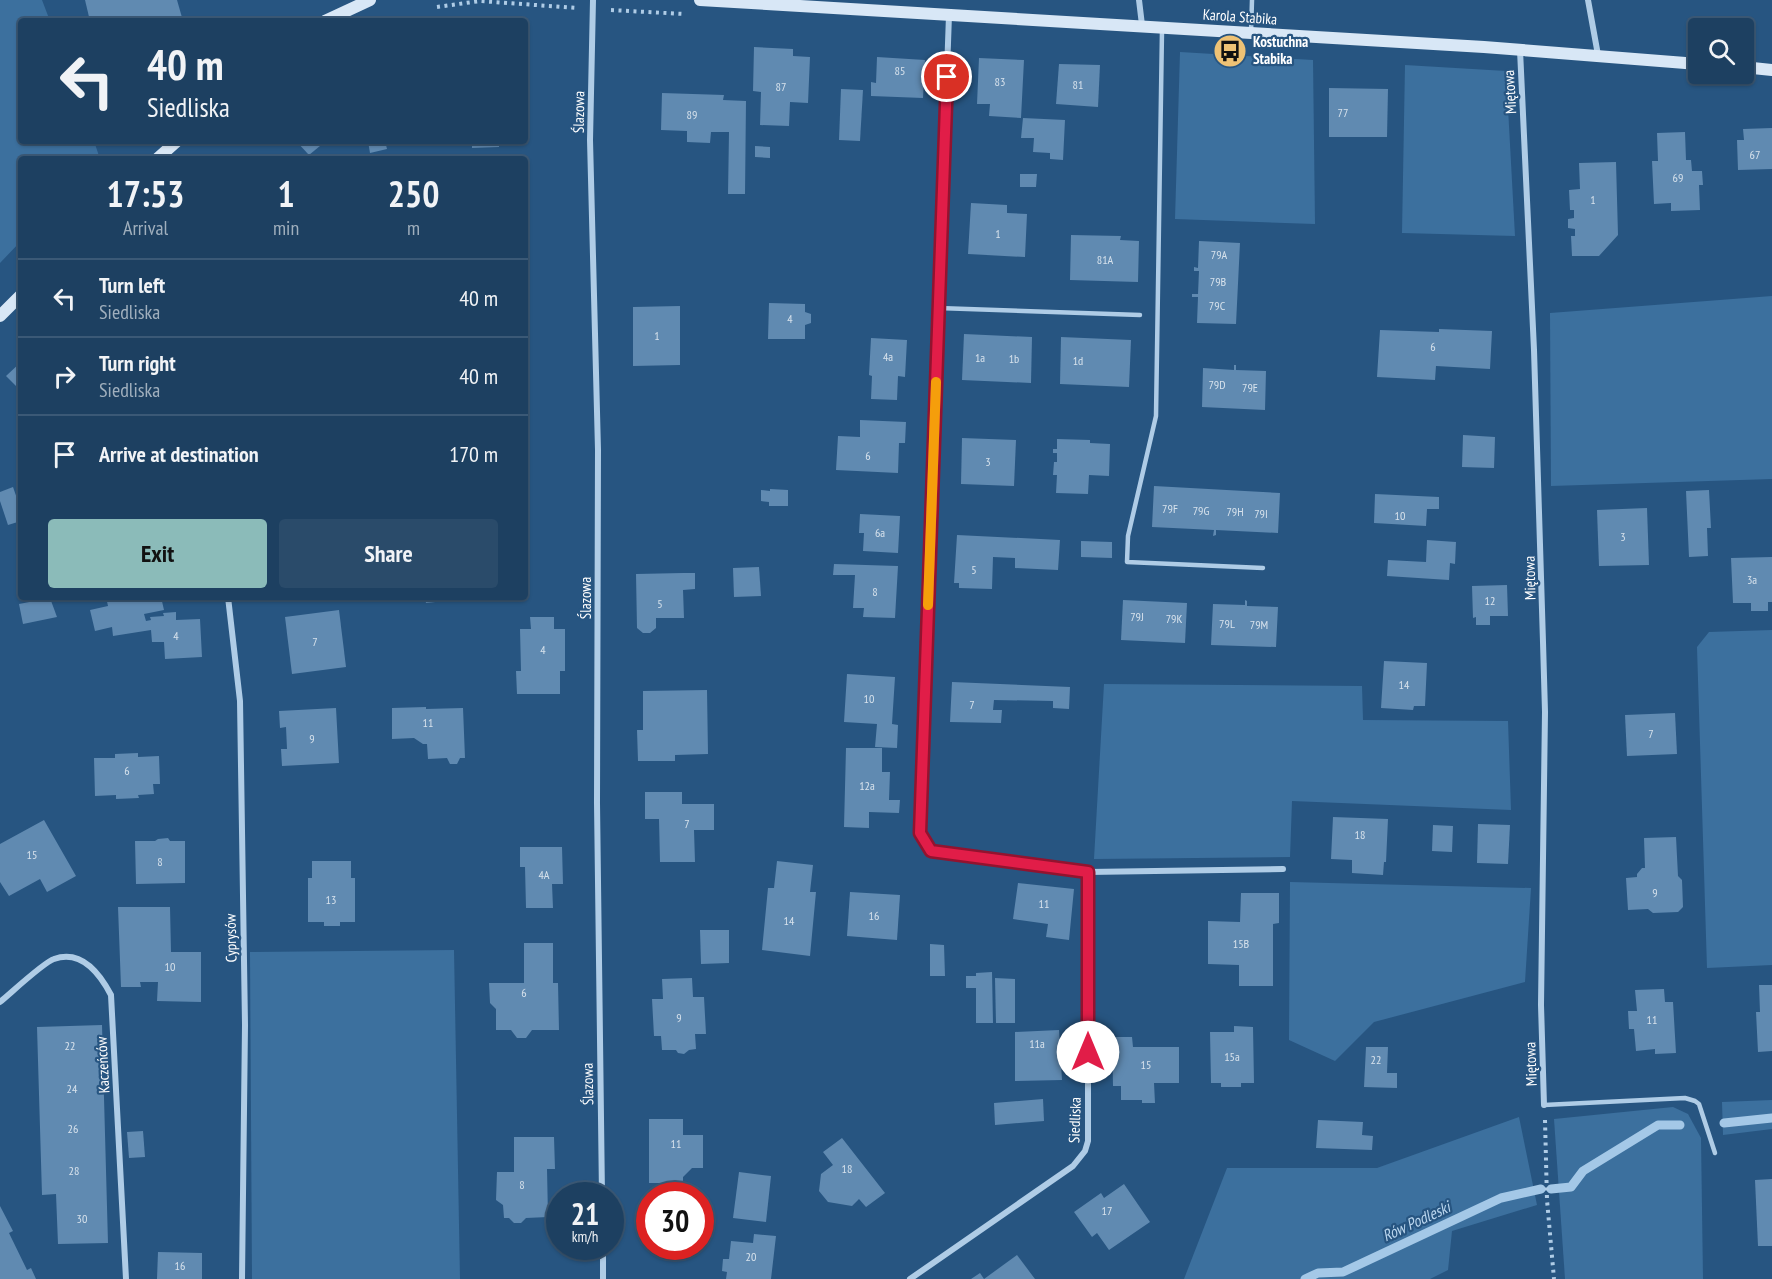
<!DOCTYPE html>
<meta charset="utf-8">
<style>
body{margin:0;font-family:"PT Sans Narrow",sans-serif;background:#2a4b6a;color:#f1f3f6;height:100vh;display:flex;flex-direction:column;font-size:22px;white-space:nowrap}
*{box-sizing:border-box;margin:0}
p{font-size:20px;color:#a0afbd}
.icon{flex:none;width:33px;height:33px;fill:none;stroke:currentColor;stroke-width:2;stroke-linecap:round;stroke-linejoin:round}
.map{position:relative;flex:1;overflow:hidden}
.sheet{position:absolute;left:18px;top:156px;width:510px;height:444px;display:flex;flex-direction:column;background:#1d4061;border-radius:6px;box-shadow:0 2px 4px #0004,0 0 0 2px #3b5976}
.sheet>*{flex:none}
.top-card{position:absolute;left:18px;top:18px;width:510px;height:126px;border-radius:6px;box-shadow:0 2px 4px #0004,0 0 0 2px #3b5976;background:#1d4061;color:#f1f3f6;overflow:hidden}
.buttons{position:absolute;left:1688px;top:18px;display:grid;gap:12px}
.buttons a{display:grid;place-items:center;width:66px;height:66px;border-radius:6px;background:#1d4061;box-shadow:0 2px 4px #0004,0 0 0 2px #3b5976;font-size:30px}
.speed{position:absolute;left:546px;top:1182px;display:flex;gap:12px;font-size:30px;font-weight:700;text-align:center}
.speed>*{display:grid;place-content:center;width:78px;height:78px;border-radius:50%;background:#1d4061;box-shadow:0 2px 4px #0004,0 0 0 2px #3b5976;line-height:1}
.speed small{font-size:15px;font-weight:400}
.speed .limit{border:9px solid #d22;background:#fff;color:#111}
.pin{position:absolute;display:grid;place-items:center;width:51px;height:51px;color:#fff;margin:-26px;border:3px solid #fff;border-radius:50%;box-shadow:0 2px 6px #0007}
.me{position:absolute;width:66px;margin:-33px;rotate:0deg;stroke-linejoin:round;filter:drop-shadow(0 0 4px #0008)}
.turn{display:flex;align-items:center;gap:21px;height:126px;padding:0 30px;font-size:27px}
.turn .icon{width:78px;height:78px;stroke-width:2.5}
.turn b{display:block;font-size:42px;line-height:51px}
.eta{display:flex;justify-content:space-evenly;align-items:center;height:102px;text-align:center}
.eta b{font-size:36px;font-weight:700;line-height:42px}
.primary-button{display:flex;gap:12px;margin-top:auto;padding:12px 30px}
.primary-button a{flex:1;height:69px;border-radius:6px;background:#8bbbb9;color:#111;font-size:24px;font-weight:700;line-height:69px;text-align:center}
.primary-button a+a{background:#2a4b6a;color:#f1f3f6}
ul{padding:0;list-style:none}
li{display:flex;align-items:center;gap:18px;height:78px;padding:0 30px;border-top:2px solid #3b5976}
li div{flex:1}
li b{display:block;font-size:22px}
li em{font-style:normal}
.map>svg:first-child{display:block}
.green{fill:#3c709e}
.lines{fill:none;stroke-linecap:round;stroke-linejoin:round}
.stream{stroke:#a4c8e7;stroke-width:9}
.building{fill:#608ab1}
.path{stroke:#afcce6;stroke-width:4;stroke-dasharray:3 4.5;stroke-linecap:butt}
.lane{stroke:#afcce6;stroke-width:4.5}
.street{stroke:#afcce6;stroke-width:6}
.secondary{stroke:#d8e7f6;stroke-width:12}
.route-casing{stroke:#92132f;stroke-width:15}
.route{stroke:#e11d48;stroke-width:10}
.slow{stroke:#f59e0b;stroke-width:10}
.labels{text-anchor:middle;stroke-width:4.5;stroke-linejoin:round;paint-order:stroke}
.number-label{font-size:12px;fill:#d7e2ec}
.street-label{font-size:15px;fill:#fff;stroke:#275581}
.poi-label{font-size:15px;font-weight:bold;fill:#fff;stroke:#275581;text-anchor:start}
.water-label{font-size:16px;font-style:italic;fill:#bad6ee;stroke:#275581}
</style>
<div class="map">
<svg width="1772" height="1279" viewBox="0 0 1772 1279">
<rect width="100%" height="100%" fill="#275581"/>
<g class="green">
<polygon points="0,0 42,0 50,21 21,21 21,141 94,141 100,159 21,159 21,241 0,263"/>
<polygon points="1180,52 1313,60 1315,224 1175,219"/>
<polygon points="1405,65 1506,71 1515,236 1402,233"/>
<polygon points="1772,296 1772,479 1551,486 1550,313"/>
<polygon points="1772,630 1772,965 1707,968 1697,647 1709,632"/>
<polygon points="1104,684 1362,686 1363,720 1508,721 1511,810 1292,801 1290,857 1094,859"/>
<polygon points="1290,882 1531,888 1525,982 1374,1022 1335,1061 1289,1040"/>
<polygon points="454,950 460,1279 252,1279 250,952"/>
<polygon points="1772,1100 1772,1129 1723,1135 1722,1102"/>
<polygon points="1673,1107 1688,1114 1701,1138 1703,1279 1565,1279 1554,1119"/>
<polygon points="1519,1117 1537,1205 1452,1231 1448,1270 1430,1279 1184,1279 1227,1168 1377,1168"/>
</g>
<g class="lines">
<g class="stream">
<polyline points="1724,1123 1772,1118"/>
<polyline points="1551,1189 1571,1187 1583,1171 1658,1125 1680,1125"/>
<polyline points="1305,1279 1318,1273 1343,1272 1501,1198 1541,1189"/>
</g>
</g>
<g class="building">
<polygon points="85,0 177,0 183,21 90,21"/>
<polygon points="754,47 793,49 793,56 810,57 808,103 790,102 789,126 760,125 761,92 753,91"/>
<polygon points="877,57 925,60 923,98 871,96 871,82 876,83"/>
<polygon points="979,58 1024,60 1021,118 989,116 990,104 977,104"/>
<polygon points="1059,64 1100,65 1098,107 1056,104"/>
<polygon points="1329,88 1388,89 1387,137 1329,137"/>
<polygon points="841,89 863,90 860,141 839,140"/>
<polygon points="662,93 724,95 723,100 746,101 745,194 728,194 729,132 711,132 710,143 687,142 687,131 661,130"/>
<polygon points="1023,118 1065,120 1063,160 1050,159 1050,153 1033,152 1034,138 1021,138"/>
<polygon points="1772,128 1772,169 1738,170 1737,140 1744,140 1743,129"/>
<polygon points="1685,132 1686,160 1691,160 1692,171 1702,171 1703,185 1699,185 1700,210 1671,211 1671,203 1654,204 1652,161 1658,161 1657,133"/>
<polygon points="296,141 326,141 309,155"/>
<polygon points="368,141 385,141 387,149 370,153"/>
<polygon points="472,141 499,141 499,147 472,148"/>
<polygon points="755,146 770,147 770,158 755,157"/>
<polygon points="1616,162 1618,235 1599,256 1572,256 1571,236 1575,236 1575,229 1568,228 1568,219 1574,218 1574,210 1570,210 1569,190 1580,189 1579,163"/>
<polygon points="1020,174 1037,174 1036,187 1020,187"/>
<polygon points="971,203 1007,205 1007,213 1027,214 1025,257 968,254"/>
<polygon points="1071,235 1121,236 1120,240 1139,241 1138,282 1070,280"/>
<polygon points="1199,241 1240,243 1236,324 1197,323 1198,297 1192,297 1192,294 1198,294 1199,271 1194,271 1194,267 1198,268"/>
<polygon points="769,303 805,304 805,312 811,314 811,323 805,325 805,339 768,339"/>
<polygon points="680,306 680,365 633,366 633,307"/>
<polygon points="1439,329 1492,331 1490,369 1436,366 1435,380 1377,377 1380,330 1439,332"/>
<polygon points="964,334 1032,337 1031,383 962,380"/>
<polygon points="1061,337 1131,340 1129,387 1060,384"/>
<polygon points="871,338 907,340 905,377 898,376 897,400 871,399 872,376 869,375"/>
<polygon points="21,362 21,391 6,376"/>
<polygon points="1234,365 1236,365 1236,370 1266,371 1265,410 1202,407 1203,368 1234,370"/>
<polygon points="860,420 906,422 905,443 899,443 898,473 836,470 838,436 860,437"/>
<polygon points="1463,435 1495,437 1494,468 1462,467"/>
<polygon points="962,438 1016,440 1014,486 961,484"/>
<polygon points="1057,439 1090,440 1090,443 1110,444 1109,476 1089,475 1088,494 1056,493 1057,475 1053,475 1054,462 1057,462 1057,453 1053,453 1053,449 1057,449"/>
<polygon points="1154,486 1280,493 1278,533 1216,530 1216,535 1213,536 1214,530 1152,527"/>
<polygon points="13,487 21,510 21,521 8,525 0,501 0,492"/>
<polygon points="770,489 788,490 788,506 769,506 769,502 761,501 761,490 770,491"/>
<polygon points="1709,490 1711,528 1707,528 1708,556 1689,557 1686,491"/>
<polygon points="1375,494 1439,497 1439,509 1427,509 1426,526 1374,523"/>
<polygon points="1647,508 1649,565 1599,566 1597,510"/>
<polygon points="860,514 900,516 898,553 863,551 864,533 859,533"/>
<polygon points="957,535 1060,540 1058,570 1015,568 1015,558 993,557 992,589 959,588 959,583 954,583"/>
<polygon points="1427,540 1456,542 1455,564 1450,563 1449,580 1387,576 1388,560 1426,562"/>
<polygon points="1081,541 1112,542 1112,558 1081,557"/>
<polygon points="1772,557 1772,602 1768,602 1768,611 1751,611 1751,603 1733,603 1731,558"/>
<polygon points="834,564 898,566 895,618 863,617 864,608 853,608 855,575 833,575"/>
<polygon points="759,567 761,596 734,597 733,568"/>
<polygon points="683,573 695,573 695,589 683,590 684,618 656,618 656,628 650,633 643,633 637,628 636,574"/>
<polygon points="1507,585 1508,616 1490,616 1490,625 1476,625 1476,617 1473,618 1472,586"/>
<polygon points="106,597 139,597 139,599 161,597 164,610 144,614 146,621 151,620 150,617 164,616 163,613 176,612 176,620 200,619 202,657 165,659 164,642 152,642 151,630 113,636 112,627 95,631 90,610 108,606"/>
<polygon points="425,597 454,597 454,600 426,603"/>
<polygon points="50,598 57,617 23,624 19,604"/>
<polygon points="1123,600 1187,603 1185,643 1121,640"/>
<polygon points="1245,600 1247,601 1247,606 1278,607 1276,647 1211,645 1213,604 1245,605"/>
<polygon points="339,610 346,667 292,674 285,617"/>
<polygon points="530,617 554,617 554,629 565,629 565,671 560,671 560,694 517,694 516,671 521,671 520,629 531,629"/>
<polygon points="1384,661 1427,663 1425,706 1414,706 1413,710 1381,708"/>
<polygon points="847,674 895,677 892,724 898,725 897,748 875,747 877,724 844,722"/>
<polygon points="952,682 1070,687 1069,709 1053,708 1053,701 994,700 993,710 1002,710 1001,723 950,722"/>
<polygon points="707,690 708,754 675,755 675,761 638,761 637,730 643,730 643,691"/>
<polygon points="426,707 426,709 463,708 465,758 460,758 457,764 450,764 447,758 428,759 427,744 423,744 414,738 392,739 392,708"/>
<polygon points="336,708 339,763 282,766 281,749 287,749 286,727 280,728 279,711"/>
<polygon points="1675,713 1677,754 1627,756 1625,715"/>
<polygon points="846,748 882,748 882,772 890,772 889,800 900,800 899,813 869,812 869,828 844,827"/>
<polygon points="138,753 138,757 159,756 160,784 153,784 154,794 138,795 139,798 116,799 116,795 95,796 94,758 115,758 115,754"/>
<polygon points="645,792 682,792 682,804 714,804 714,830 694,830 695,862 660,862 659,819 645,819"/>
<polygon points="1333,817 1388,819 1386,862 1384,862 1383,875 1352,873 1352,860 1331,859"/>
<polygon points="44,820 76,876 47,892 40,879 9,896 0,882 0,844"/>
<polygon points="1478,824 1510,825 1508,864 1477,863"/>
<polygon points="1433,825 1453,826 1452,852 1432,851"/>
<polygon points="1676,837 1678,876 1682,880 1683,907 1678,912 1653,913 1648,909 1628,910 1626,878 1637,877 1637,874 1642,868 1645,868 1644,838"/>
<polygon points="168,838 170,841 185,841 185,883 136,884 135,841 155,841 158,839"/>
<polygon points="520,847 562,847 563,884 552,884 553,908 526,908 525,867 520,867"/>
<polygon points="312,861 351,861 351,878 355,878 355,922 340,922 340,926 324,926 324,922 308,922 308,878 312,878"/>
<polygon points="777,861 813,865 810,892 816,892 810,956 762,950 768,888 774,888"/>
<polygon points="1018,883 1074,889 1069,940 1046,937 1048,924 1013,919"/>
<polygon points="850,892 900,895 897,940 847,936"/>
<polygon points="1241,893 1279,893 1279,923 1273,924 1273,986 1239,986 1239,965 1208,964 1208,921 1240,922"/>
<polygon points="118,907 170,907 171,952 201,952 201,1002 157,1001 158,982 140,982 141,987 121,987"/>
<polygon points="700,930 729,930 729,963 701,964"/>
<polygon points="524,943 553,943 553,983 558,983 559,1030 532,1030 526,1038 517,1038 511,1030 496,1030 496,1009 490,1003 489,983 524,983"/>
<polygon points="930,944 944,945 945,976 930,976"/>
<polygon points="992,972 993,1023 976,1023 976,988 966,988 966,976 976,976 976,973"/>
<polygon points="692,978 693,997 704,997 706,1034 695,1034 696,1049 689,1050 684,1054 678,1053 676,1050 662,1050 661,1036 654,1036 652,999 663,999 662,979"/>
<polygon points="995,978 1015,979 1015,1023 996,1023"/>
<polygon points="1759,985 1772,985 1772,1051 1758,1052 1756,1012 1760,1012"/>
<polygon points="1664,989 1665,1002 1673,1002 1676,1053 1655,1054 1655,1049 1636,1051 1634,1029 1629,1029 1628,1011 1637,1011 1635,990"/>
<polygon points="102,1025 108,1243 58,1244 56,1194 42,1195 37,1027"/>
<polygon points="1234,1026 1253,1027 1254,1083 1241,1083 1241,1087 1221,1087 1221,1083 1211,1083 1210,1032 1234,1032"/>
<polygon points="1059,1030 1062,1080 1015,1081 1015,1032"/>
<polygon points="1112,1037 1132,1037 1133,1047 1179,1047 1179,1083 1154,1083 1155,1103 1142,1103 1142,1100 1121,1100 1121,1086 1113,1086"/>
<polygon points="1366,1047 1388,1047 1387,1073 1397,1073 1397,1088 1364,1087"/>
<polygon points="1043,1099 1044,1121 995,1125 994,1103"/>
<polygon points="649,1119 683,1119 683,1135 703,1135 703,1168 692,1168 683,1177 683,1183 649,1183"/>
<polygon points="1318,1120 1363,1122 1362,1135 1373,1136 1372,1150 1316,1148"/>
<polygon points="143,1131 145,1157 129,1158 127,1132"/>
<polygon points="514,1137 554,1137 555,1169 547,1169 548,1217 526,1218 521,1223 514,1223 509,1218 504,1218 503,1205 496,1200 497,1172 514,1172"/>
<polygon points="842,1138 885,1193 866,1207 859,1199 852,1206 828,1202 819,1191 821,1174 833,1165 823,1152"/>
<polygon points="739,1172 771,1176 766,1222 733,1218"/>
<polygon points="1772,1179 1772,1246 1758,1246 1755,1180"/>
<polygon points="1124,1184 1150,1222 1109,1250 1097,1233 1092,1237 1074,1212 1101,1193 1104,1198"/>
<polygon points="0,1206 13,1231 9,1233 27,1270 31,1268 36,1279 0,1279"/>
<polygon points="754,1234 776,1236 771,1279 726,1279 727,1272 722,1271 723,1259 729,1259 731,1241 753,1243"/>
<polygon points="158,1252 202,1253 202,1279 157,1279"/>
<polygon points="1017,1255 1035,1279 971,1279 980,1273 984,1279"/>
</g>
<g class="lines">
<g class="path">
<polyline points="437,7 480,1 577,8"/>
<polyline points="611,10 684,14"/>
<polyline points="1545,1120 1547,1200 1554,1279"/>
</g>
<g class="lane">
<polyline points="1162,30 1156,416 1128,536 1127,562 1263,568"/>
<polyline points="1251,33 1252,0"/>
<polyline points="938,308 1140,315"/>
<polyline points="1544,1105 1685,1098 1695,1101 1699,1104 1715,1153"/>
</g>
<g class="street">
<polyline points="593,0 590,140 598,450 597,803 602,1196"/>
<polyline points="1139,0 1142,25"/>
<polyline points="1588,0 1598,55"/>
<polyline points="1520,50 1534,350 1543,642 1545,712 1541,1005 1544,1105"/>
<polyline points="228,597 240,701 245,1025 242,1279"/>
<polyline points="1088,872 1283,869"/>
<path d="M0 1002C11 993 44 962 54 959 82 949 100 974 111 995L126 1279"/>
<polyline points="603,1246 603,1279"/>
<polyline points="910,1279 1073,1166 1085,1151 1088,1141 1088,872 931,851 920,833 949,15"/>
</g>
<g class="secondary">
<polyline points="700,0 1484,47 1698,64"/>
<polyline points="325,21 370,0"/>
<polyline points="1743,67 1772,70"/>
<polyline points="157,159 177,141"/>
<polyline points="0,316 21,295"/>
</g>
</g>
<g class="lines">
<defs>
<polyline id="route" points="947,77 920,833 931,851 1088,872 1088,1052"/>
</defs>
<use href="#route" class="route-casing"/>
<use href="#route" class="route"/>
<polyline class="slow" points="928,605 936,382"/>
</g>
<defs>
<symbol id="bus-disc" viewBox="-11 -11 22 22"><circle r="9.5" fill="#eec275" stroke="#275581"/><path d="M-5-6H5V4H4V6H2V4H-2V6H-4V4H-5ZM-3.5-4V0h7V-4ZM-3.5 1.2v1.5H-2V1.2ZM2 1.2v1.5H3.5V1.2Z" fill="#111"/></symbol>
</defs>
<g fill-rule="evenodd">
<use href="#bus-disc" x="1211" y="32" width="38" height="38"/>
</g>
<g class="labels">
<g class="number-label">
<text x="900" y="75">85</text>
<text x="1000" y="86">83</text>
<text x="1078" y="89">81</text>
<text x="781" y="91">87</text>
<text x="1343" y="117">77</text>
<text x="692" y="119">89</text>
<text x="1755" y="159">67</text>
<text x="1678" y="182">69</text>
<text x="1593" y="204">1</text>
<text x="998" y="238">1</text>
<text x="1219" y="259">79A</text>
<text x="1105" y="264">81A</text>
<text x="1218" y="286">79B</text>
<text x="1217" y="310">79C</text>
<text x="790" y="323">4</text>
<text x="657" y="340">1</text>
<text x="1433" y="351">6</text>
<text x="888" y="361">4a</text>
<text x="980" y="362">1a</text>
<text x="1014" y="363">1b</text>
<text x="1078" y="365">1d</text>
<text x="1217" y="389">79D</text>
<text x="1250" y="392">79E</text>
<text x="868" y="460">6</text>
<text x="988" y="466">3</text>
<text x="1170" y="513">79F</text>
<text x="1201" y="515">79G</text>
<text x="1235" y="516">79H</text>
<text x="1261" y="518">79I</text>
<text x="1400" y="520">10</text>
<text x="880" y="537">6a</text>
<text x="1623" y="541">3</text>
<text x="974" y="574">5</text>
<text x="1752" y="584">3a</text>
<text x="875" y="596">8</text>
<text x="1490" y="605">12</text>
<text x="660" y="608">5</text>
<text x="1137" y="621">79J</text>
<text x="1174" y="623">79K</text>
<text x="1227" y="628">79L</text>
<text x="1259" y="629">79M</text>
<text x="176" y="640">4</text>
<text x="315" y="646">7</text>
<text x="543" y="654">4</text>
<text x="1404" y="689">14</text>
<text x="869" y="703">10</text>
<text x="972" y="709">7</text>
<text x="428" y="727">11</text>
<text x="1651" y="738">7</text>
<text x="312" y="743">9</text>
<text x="127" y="775">6</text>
<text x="867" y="790">12a</text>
<text x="687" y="828">7</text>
<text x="1360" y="839">18</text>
<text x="32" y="859">15</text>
<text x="160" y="866">8</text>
<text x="544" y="879">4A</text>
<text x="1655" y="897">9</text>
<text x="331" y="904">13</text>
<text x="1044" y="908">11</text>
<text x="874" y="920">16</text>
<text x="789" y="925">14</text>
<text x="1241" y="948">15B</text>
<text x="170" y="971">10</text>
<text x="524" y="997">6</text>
<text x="679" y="1022">9</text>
<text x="1652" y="1024">11</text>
<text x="1037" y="1048">11a</text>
<text x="70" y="1050">22</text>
<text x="1232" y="1061">15a</text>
<text x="1376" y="1064">22</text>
<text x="1146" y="1069">15</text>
<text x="72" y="1093">24</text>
<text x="73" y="1133">26</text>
<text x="676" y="1148">11</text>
<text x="847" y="1173">18</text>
<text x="74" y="1175">28</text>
<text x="522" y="1189">8</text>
<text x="1107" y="1215">17</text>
<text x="82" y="1223">30</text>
<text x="751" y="1261">20</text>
<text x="180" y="1270">16</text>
</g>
<g class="street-label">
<text transform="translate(1240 17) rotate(4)" y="5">Karola Stabika</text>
<text transform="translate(1510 92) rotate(-93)" y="5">Miętowa</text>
<text transform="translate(579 112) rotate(-89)" y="5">Ślazowa</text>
<text transform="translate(1530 578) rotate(-91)" y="5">Miętowa</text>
<text transform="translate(586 598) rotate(-90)" y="5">Ślazowa</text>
<text transform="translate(231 938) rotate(-91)" y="5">Cyprysów</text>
<text transform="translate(1531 1064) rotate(-92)" y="5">Miętowa</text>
<text transform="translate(103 1065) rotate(-93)" y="5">Kaczeńców</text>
<text transform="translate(588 1084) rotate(-91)" y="5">Ślazowa</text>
<text transform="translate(1075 1120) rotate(-88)" y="5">Siedliska</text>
</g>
<g class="poi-label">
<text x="1253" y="47">Kostuchna<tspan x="1253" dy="17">Stabika</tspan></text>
</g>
<g class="water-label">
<text transform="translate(1416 1221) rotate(-25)" y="6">Rów Podleski</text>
</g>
</g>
</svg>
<div class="buttons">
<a><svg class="icon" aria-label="search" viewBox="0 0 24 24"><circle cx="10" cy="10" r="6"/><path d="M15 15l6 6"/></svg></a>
</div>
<div class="speed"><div>21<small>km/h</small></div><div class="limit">30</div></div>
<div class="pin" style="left:947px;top:77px;background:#d93025"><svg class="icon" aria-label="arrive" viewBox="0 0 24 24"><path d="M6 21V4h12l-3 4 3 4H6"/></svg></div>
<svg class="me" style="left:1088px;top:1052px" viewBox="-20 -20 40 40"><circle r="19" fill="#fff"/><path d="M0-13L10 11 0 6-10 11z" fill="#e11d48"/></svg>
<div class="top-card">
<div class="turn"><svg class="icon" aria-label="left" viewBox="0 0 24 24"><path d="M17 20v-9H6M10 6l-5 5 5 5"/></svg><div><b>40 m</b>Siedliska</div></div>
</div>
<section class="sheet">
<div class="eta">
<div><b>17:53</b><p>Arrival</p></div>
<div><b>1</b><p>min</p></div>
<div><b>250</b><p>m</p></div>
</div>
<ul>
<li><svg class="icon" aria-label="left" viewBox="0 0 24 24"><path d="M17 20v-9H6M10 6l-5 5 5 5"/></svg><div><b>Turn left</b><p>Siedliska</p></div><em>40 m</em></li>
<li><svg class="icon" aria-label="right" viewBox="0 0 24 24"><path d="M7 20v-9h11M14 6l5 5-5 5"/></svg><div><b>Turn right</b><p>Siedliska</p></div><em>40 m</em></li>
<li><svg class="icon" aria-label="arrive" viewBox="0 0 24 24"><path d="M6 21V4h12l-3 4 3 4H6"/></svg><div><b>Arrive at destination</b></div><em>170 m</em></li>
</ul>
<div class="primary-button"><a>Exit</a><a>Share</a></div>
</section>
</div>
